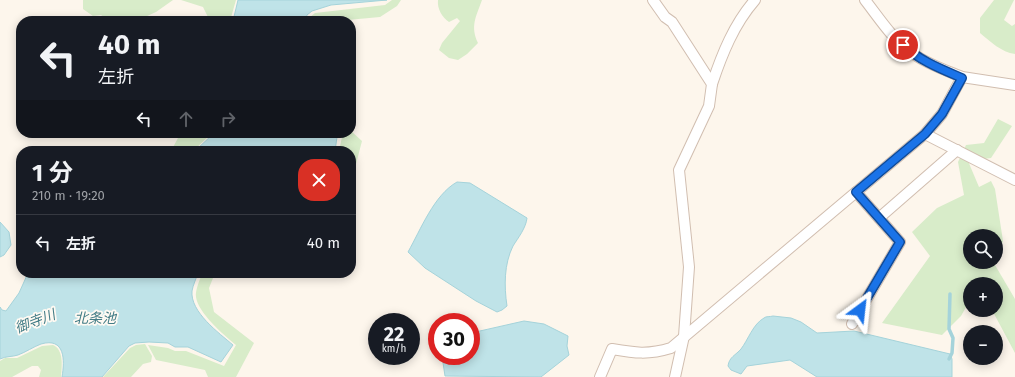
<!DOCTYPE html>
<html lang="ja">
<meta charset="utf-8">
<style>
body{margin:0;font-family:"Fira Sans","Noto Sans JP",sans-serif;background:#242831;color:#f1f3f6;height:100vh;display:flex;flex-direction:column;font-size:15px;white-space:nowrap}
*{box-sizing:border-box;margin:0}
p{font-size:13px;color:#9ea1a6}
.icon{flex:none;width:22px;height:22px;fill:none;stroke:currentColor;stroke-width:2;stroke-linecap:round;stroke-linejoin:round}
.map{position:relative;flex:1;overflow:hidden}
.details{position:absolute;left:16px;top:146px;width:340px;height:132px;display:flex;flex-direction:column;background:#171b24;border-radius:16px;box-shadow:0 2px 10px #0003}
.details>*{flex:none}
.top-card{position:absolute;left:16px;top:16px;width:340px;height:122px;border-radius:16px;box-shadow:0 2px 10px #0003;background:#171b24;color:#f1f3f6;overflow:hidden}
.controls{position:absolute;left:963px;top:229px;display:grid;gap:8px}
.controls a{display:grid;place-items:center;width:40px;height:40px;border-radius:50%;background:#171b24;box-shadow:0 2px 10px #0003;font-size:20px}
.speed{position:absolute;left:368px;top:313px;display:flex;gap:8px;font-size:20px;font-weight:700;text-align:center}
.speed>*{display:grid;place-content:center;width:52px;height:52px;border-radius:50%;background:#171b24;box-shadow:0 2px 10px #0003;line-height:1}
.speed small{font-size:10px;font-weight:400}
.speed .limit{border:6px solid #d22;background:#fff;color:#111}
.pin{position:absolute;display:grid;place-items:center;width:34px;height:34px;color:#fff;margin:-17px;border:2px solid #fff;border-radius:50%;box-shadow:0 1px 4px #0007}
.me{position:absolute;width:44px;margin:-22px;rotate:30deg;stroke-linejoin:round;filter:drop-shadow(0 0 3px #0008)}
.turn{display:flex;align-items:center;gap:14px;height:84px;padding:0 16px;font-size:18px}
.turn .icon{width:52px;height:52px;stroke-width:2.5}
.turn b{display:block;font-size:28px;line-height:34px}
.lanes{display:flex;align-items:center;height:38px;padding:0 16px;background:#0003;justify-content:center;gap:20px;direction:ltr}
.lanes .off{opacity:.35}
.round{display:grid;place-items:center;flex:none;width:42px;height:42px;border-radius:16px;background:#242831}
.overview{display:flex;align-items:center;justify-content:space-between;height:68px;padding:0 16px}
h1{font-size:24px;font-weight:700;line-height:30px}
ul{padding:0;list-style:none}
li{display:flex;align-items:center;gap:12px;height:56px;padding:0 16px;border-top:1px solid #363941}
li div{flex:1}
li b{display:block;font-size:15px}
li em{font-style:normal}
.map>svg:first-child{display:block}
.green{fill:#d8ecc9;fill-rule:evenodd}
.water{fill:#bfe3e8;stroke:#a5d3da}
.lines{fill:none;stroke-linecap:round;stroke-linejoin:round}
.stream{stroke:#a5d3da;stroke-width:3.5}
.street-casing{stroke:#d1beb0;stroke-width:12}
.street{stroke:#fff;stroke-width:10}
.route-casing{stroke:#114b97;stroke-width:10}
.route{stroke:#1a73e8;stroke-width:7}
.labels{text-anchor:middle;stroke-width:3.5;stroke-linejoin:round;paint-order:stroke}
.water-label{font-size:14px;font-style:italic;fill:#437c86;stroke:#fffaf3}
</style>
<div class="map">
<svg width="1015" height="377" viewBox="0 0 1015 377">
<rect width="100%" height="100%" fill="#fdf6ec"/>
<g class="green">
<polygon points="83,0 173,0 156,12 136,21 110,21 101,15 93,16 83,9"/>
<polygon points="181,0 236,0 230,21 210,21 203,7"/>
<polygon points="392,0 401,0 397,6 380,17 337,21 309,21 309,18 315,13 385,5"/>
<path d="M438 0H482C476 17 470 26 478 43L467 54 458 60 449 58 439 50 442 43 460 21 457 18 449 22C442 17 437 9 438 0Z"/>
<path d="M994 0H1014L1004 20 1012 26 1015 24V54C1001 52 991 42 980 33V18Z"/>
<path d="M998 119 1012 126 991 158 968 161 979 187 991 181 995 189 1003 241 995 265 1015 299V353L992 310H996V284H970V300L961 316 942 335 882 323 930 256 912 232 937 208 964 195 958 162 966 145 984 143ZM970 236H996V262H970Z"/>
<polygon points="351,131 362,141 356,164 351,172 351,151 339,151 342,137 341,133 351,133"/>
<polygon points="175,133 212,133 193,151 171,151 178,138"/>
<path d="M202 273H215L209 288 214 312 254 343 236 377H208L205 370 156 360 148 345 168 348 175 351H186L224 366 236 345C224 335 198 313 196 297 195 290 200 280 202 273Z"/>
<polygon points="145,344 152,356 151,362 143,364 131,377 103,377 130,348 136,345"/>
<path d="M53 345C64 350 62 366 61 377H39L41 370 38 366H32L12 377H0V361L5 358H17L42 346Z"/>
</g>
<g class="water">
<polygon points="238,0 387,0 331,5 312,11 307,15 305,21 233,21"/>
<polygon points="214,133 336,133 337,137 335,151 195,151"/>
<path d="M457 182 470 183 527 218C526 228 518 238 513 246 504 264 504 286 507 306L502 310 497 312 476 301 425 268 408 252C421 229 434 195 457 182Z"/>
<polygon points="0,222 9,232 11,245 4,255 0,257"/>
<path d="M28 273H198C196 279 193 285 192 291 190 312 219 333 233 345L221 362 188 347H175L168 343 149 342 135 343 129 346 102 377H62C65 360 65 337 41 344 33 347 26 352 18 355 12 357 6 356 0 359V307L2 310 6 311 19 293Z"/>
<path d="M773 316 791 318 801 322 817 333 854 331 950 354 952 359V377H817L790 360 747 366 741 374 731 370 728 366C729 357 736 355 741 349 748 340 753 324 764 318 766 316 770 317 773 316Z"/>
<polygon points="524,321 544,324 568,336 567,346 569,355 541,377 445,376 442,356 471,356 471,333"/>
</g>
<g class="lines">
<polyline class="stream" points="949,359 952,353 953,338 949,329 950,294"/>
<defs>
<g id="street">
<polyline points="653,0 665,17 672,22 712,84 709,106 679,170 689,267 684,336 675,377"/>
<path d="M865 0C879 18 893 40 912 53 927 64 945 70 962 77"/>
<path d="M712 84C722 54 734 24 755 0"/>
<polyline points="925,134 1015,180"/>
<polyline points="879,218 957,150"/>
<polyline points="852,324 900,242 856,192"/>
<path d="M600 377 612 349C635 353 648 355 671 348L925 134 942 114 962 77 1015 85"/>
</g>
</defs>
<use href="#street" class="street-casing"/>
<use href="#street" class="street"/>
</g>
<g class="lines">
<defs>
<path id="route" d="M860 310 900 242 856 192 925 134 942 114 962 78C941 69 920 61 903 45"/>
</defs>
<use href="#route" class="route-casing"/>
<use href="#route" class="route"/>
</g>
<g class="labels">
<g class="water-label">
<text x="95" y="323">北条池</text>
<text transform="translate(35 321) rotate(-21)" y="5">御寺川</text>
</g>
</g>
</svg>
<div class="controls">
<a><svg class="icon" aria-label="search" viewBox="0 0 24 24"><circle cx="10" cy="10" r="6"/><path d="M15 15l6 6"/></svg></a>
<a>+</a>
<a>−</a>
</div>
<div class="speed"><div>22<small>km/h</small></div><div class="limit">30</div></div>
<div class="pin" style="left:903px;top:45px;background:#d93025"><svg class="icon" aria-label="arrive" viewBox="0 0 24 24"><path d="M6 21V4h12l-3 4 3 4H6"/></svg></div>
<svg class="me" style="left:860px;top:310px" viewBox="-20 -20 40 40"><path d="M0-17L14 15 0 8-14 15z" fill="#1a73e8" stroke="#fff" stroke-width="4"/></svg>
<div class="top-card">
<div class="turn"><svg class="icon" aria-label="left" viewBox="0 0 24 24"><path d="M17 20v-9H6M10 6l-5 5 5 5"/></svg><div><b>40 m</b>左折</div></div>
<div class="lanes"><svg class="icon" aria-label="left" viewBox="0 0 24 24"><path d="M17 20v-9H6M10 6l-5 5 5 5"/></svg><svg class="icon off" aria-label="ahead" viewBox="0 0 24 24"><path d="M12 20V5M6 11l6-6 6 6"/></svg><svg class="icon off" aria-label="right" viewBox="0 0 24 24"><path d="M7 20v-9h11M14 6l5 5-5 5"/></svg></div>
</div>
<section class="details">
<div class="overview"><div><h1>1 分</h1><p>210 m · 19:20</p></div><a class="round" style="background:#d93025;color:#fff"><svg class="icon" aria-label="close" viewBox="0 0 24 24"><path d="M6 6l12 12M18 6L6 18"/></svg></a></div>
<ul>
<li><svg class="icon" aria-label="left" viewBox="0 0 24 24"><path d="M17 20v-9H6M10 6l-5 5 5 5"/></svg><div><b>左折</b></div><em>40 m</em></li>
</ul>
</section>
</div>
